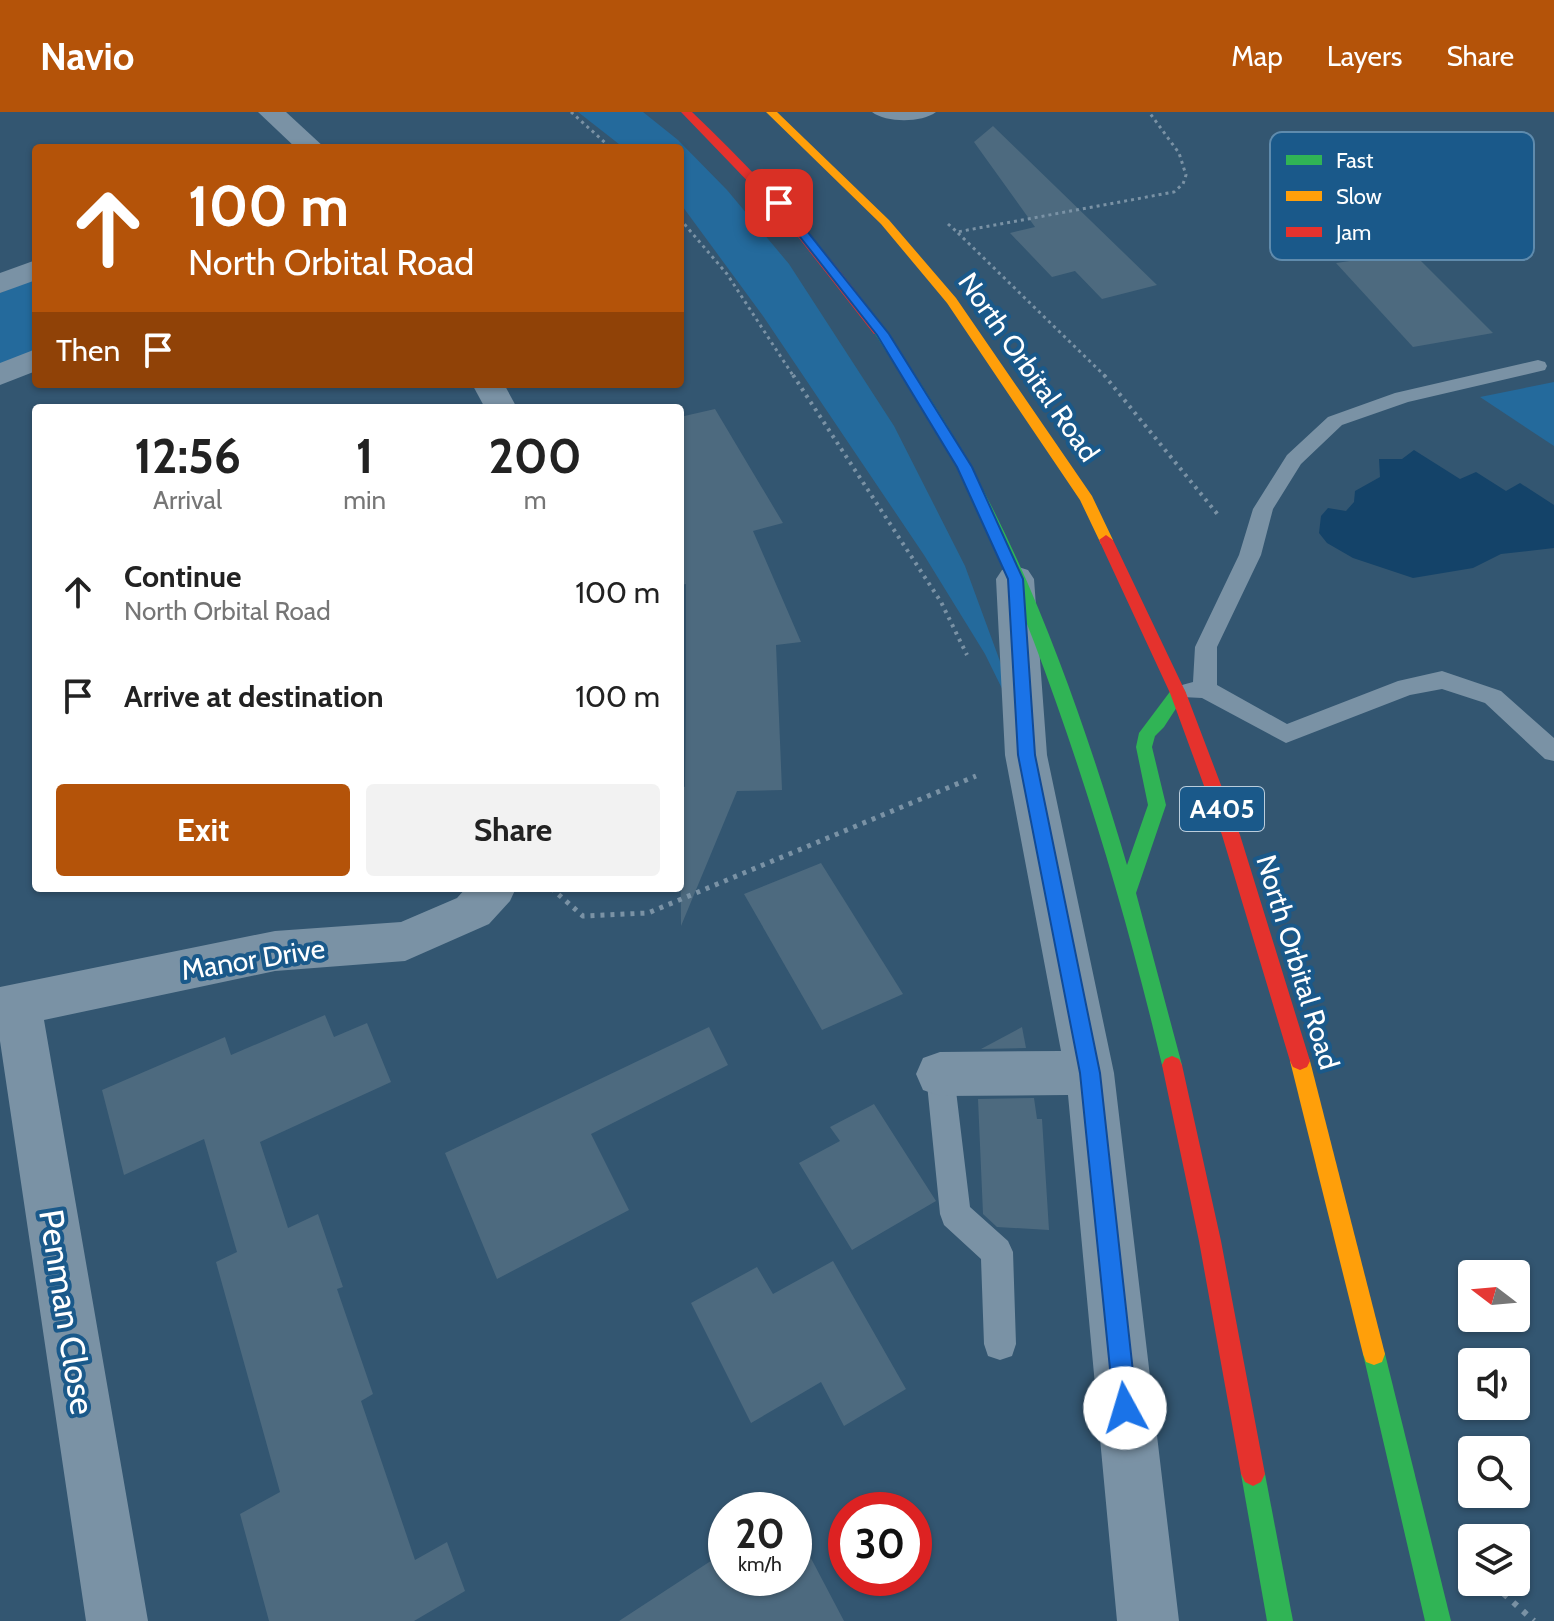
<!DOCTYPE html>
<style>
body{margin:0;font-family:Cabin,sans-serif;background:#f2f2f2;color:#222;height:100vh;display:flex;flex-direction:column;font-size:30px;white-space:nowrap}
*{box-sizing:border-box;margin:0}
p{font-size:26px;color:#767676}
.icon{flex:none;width:44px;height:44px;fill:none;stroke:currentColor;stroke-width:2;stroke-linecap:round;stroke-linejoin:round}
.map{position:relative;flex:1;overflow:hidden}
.side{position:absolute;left:32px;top:292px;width:652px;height:488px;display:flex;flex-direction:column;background:#fff;border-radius:8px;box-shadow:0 2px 6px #0004}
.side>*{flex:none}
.banner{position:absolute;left:32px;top:32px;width:652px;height:244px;border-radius:8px;box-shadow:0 2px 6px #0004;background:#b45309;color:#fff;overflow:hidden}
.needle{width:52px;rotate:286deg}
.fabs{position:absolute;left:1458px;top:1148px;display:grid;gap:16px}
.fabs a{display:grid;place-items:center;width:72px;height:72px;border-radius:8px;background:#fff;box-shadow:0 2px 6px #0004;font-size:40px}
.speed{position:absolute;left:708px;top:1380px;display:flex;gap:16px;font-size:40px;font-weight:700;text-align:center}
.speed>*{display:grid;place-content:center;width:104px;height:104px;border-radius:50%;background:#fff;box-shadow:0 2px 6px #0004;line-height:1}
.speed small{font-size:20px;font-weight:400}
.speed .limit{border:12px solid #d22;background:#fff;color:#111}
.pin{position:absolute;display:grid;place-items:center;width:68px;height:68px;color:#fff;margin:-34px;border-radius:16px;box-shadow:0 4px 12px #0006}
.me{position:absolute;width:88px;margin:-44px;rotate:354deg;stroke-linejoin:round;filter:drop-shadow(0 0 6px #0008)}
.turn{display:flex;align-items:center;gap:28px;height:168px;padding:0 24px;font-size:36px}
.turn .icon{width:104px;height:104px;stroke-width:2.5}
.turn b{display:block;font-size:56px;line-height:68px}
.then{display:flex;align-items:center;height:76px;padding:0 24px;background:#0003;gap:16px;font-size:30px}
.eta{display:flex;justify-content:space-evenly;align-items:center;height:136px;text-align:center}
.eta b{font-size:48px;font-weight:700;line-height:56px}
.button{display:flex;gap:16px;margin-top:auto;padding:16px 24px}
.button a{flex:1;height:92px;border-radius:8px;background:#b45309;color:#fff;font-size:32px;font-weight:700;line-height:92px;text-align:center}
.button a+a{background:#f2f2f2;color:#222}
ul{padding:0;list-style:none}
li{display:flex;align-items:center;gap:24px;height:104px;padding:0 24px}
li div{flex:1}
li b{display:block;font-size:30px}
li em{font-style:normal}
header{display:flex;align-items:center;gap:48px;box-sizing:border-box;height:112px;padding:0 40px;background:#b45309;color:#fff}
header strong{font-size:38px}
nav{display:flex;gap:44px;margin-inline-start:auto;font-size:28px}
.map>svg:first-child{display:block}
.green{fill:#246a9c}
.water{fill:#144369}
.building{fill:#4d6a7f}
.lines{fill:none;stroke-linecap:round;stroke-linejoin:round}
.path-far3{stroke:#7a92a5;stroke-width:3;stroke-dasharray:3 4;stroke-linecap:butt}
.path-far2{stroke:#7a92a5;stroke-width:4;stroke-dasharray:3 5;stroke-linecap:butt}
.path-far1{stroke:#7a92a5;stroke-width:5;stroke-dasharray:4 6;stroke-linecap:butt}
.path{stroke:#7a92a5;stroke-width:6;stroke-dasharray:5 8;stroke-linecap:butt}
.lane{fill:#7a92a5;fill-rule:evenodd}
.street{fill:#7a92a5;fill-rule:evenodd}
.fast{fill:#30b455;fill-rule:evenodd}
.slow{fill:#ff9f0a;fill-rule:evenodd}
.jam{fill:#e5322d;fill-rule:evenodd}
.route{fill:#1a73e8;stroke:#114b97;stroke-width:2}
.labels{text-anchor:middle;stroke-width:8;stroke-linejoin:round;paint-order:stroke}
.shield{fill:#1a598a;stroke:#bacddc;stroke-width:2}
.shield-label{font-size:26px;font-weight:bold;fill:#fff}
.street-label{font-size:28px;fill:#fff;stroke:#1a598a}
.near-street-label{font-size:34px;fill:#fff;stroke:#1a598a}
.key{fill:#1a598a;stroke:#5f8bad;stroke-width:2}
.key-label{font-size:22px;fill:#fff}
</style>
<header>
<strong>Navio</strong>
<nav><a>Map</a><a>Layers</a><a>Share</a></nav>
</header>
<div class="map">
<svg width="1554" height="1509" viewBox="0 0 1554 1509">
<rect width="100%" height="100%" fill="#335671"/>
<g class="green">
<polygon points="578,0 643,0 678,28 727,78 789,152 894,314 965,454 1012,582 1015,603 985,542 924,443 763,204 680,91 680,36 624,36"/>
<polygon points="36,166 36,238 0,253 0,181"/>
<polygon points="1554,270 1554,334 1480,285"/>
</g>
<polygon class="water" points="1414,338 1460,367 1476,360 1506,379 1520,371 1554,393 1554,436 1501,442 1473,456 1413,466 1353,446 1327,431 1319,421 1321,404 1328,396 1346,399 1354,390 1355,379 1380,365 1379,347 1402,347"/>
<g class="building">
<polygon points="993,14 1157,173 1102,187 1075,159 1052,165 1010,121 1035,115 974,30"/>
<polygon points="1412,140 1493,221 1413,235 1336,151"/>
<polygon points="715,297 783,411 753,419 801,530 776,533 782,678 737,679 681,814 680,673 685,675 686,591 686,472 680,473 680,305"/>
<polygon points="821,751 903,882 822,918 744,782"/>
<polygon points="325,903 334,925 367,911 391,970 260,1030 288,1116 318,1102 343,1175 337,1177 373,1282 361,1289 415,1448 447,1430 465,1479 414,1509 269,1509 240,1402 280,1380 216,1150 237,1140 204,1027 124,1063 102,978 225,925 231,943"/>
<polygon points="709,915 728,953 591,1022 629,1098 497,1167 445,1041"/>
<polygon points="1022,915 1026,936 981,937"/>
<polygon points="1034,986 1037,1007 1042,1007 1049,1118 997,1115 983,1102 978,987"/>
<polygon points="874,992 936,1089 852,1138 799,1051 840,1029 830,1015"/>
<polygon points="833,1149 906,1277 844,1314 821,1270 751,1311 691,1191 757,1155 773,1182"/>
<polygon points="794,1414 844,1509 619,1509 726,1439 726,1466 794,1466"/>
</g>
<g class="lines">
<g class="path-far3">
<polyline points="571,0 611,36"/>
<polyline points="680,107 727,162 794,265"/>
<polyline points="948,112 957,120 1174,80 1183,72 1186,63 1179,41 1149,0"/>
<polyline points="958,121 1106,265"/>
</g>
<g class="path-far2">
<polyline points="793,263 941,490 967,543"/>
<polyline points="1104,263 1219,404"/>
</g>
<polyline class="path-far1" points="551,776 583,804 648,801 976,664"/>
<polyline class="path" points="1494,1473 1534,1509"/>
<g class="lane">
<path d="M872 0H936C922 11 886 11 872 0Z"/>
<polygon points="1538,248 1545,250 1547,254 1545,258 1408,290 1342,313 1301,352 1273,397 1261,443 1217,535 1217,573 1287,612 1398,569 1442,559 1501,579 1554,626 1554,649 1545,647 1485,591 1442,577 1410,583 1286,631 1202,586 1182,585 1178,579 1182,573 1193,570 1195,535 1239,443 1253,397 1287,343 1328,305 1395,281"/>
<polygon points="940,949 950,953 954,962 970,1095 1008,1129 1013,1140 1016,1232 1012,1244 1000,1248 988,1244 984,1232 981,1147 944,1113 940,1102 926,962 930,953"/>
</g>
<g class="street">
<polygon points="258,0 286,0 325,36 296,36"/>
<polygon points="36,148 36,168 0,181 0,161"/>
<polygon points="36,237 36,259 0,273 0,251"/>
<polygon points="472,272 504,272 517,296 485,296"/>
<polygon points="1015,454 1028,458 1034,467 1047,643 1114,961 1179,1509 1117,1509 1068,983 940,984 923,978 916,962 923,946 940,940 1061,939 1005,643 996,467 1002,458"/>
<polygon points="466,776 516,776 510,789 489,812 405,849 275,859 44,908 148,1509 86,1509 0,929 0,875 275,819 401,810 457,786"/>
</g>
<g class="fast">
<path d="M874 216H884C918 267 952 318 980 372 1042 488 1090 627 1127 753L1148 693 1136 635 1139 621 1172 577H1184L1186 581 1164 615 1155 624 1152 635 1166 693 1136 781 1182 953 1179 959 1172 962 1165 959 1162 953C1128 809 1086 668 1034 530 1013 476 992 420 965 369 937 317 905 268 873 219Z"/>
<polygon points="1374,1231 1382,1234 1385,1242 1451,1509 1425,1509 1363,1242 1366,1234"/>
<polygon points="1253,1350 1261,1354 1265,1362 1293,1509 1267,1509 1241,1362 1245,1354"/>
</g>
<g class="slow">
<polygon points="766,0 777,0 889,108 956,186 1092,384 1113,428 1111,432 1101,432 1080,388 947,191 881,112"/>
<polygon points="1300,940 1307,943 1310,949 1385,1242 1382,1250 1374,1253 1366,1250 1363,1242 1290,949 1293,943"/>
</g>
<g class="jam">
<path d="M681 0H692C763 68 829 139 885 219L884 222H874L784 107Z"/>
<polygon points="1106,423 1113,428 1186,581 1240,723 1310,949 1307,955 1300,958 1293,955 1290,949 1222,723 1170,581 1099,428"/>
<polygon points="1172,944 1179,947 1182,953 1221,1129 1265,1362 1261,1370 1253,1374 1245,1370 1241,1362 1199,1129 1162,953 1165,947"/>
</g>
</g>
<polygon class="route" points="775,89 783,89 889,222 972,355 1023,467 1035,643 1100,961 1137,1296 1134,1304 1125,1308 1117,1304 1114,1296 1080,961 1018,643 1008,467 957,355 877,223 775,93"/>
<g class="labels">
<rect class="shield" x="1180" y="675" width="84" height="44" rx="6"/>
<g class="shield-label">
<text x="1222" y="706">A405</text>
</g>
<g class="street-label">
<text transform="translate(1029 255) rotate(55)" y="10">North Orbital Road</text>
<text transform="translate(253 847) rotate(-9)" y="10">Manor Drive</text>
<text transform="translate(1298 850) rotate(73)" y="10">North Orbital Road</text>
</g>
<g class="near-street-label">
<text transform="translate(67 1200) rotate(81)" y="12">Penman Close</text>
</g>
</g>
<rect x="1270" y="20" width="264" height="128" rx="12" class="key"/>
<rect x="1286" y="43" width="36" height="10" fill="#30b455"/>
<rect x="1286" y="79" width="36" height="10" fill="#ff9f0a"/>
<rect x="1286" y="115" width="36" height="10" fill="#e5322d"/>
<g class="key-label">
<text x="1336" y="56">Fast</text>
<text x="1336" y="92">Slow</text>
<text x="1336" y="128">Jam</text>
</g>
</svg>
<div class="fabs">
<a><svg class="needle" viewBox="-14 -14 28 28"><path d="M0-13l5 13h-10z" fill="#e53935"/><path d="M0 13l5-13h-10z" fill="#767676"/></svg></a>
<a><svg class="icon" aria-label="sound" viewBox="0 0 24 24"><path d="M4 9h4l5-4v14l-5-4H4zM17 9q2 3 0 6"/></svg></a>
<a><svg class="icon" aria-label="search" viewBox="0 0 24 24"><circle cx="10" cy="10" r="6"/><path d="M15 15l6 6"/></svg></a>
<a><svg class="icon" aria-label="layers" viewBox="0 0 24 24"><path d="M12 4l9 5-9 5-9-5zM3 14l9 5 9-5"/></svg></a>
</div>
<div class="speed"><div>20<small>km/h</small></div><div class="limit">30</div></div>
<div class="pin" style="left:779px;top:91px;background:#d93025"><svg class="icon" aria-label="arrive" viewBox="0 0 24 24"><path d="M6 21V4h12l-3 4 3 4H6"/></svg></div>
<svg class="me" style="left:1125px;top:1296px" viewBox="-20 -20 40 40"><circle r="19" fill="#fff"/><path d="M0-13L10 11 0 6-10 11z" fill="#1a73e8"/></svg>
<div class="banner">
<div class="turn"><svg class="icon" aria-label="ahead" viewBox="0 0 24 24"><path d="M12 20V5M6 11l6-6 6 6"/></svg><div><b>100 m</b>North Orbital Road</div></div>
<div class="then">Then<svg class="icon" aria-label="arrive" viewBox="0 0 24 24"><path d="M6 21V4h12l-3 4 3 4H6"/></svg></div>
</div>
<section class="side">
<div class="eta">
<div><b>12:56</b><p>Arrival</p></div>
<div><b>1</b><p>min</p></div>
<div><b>200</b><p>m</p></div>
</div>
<ul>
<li><svg class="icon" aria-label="ahead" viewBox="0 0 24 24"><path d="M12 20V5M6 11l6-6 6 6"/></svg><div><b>Continue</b><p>North Orbital Road</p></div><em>100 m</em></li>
<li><svg class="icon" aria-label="arrive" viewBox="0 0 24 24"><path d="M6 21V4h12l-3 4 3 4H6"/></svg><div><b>Arrive at destination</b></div><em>100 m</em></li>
</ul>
<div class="button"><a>Exit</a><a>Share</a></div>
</section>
</div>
